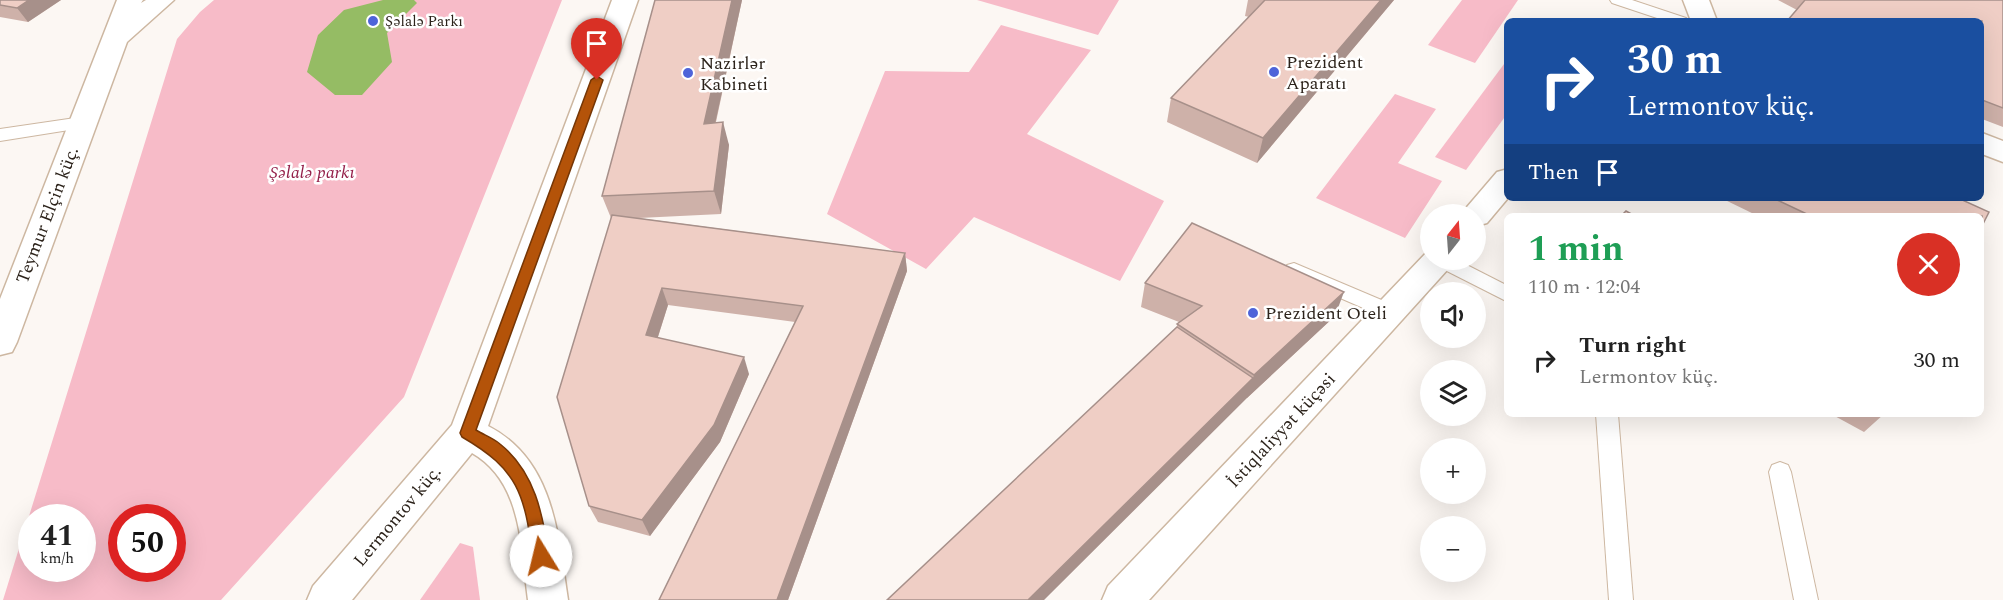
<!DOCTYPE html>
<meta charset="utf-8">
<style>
body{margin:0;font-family:Spectral,serif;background:#f6f6f6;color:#222;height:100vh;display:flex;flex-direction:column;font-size:22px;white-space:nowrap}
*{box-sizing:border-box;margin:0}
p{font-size:20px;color:#767676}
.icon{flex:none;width:33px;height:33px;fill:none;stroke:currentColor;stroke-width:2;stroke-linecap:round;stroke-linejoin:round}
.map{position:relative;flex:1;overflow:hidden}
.details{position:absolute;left:1504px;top:213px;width:480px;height:204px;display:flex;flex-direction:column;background:#fff;border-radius:9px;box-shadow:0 6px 24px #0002}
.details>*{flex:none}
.banner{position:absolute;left:1504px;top:18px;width:480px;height:183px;border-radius:9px;box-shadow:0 6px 24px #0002;background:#1a4fa0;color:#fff;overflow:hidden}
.needle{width:39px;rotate:17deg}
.fabs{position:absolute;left:1420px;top:204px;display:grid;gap:12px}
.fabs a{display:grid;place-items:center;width:66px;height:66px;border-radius:50%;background:#fff;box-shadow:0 6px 24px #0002;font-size:30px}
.speed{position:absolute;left:18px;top:504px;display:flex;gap:12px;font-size:30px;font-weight:700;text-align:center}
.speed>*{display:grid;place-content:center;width:78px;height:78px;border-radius:50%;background:#fff;box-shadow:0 6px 24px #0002;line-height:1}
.speed small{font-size:15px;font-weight:400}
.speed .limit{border:9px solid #d22;background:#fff;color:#111}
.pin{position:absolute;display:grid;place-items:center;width:51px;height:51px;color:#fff;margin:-62px -26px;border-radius:50% 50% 50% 0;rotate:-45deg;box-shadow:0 0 6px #0007}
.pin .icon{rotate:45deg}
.me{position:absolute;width:66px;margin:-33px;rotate:351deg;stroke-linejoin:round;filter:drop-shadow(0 0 4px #0008)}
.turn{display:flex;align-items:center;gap:21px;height:126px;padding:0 24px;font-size:27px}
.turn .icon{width:78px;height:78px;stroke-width:2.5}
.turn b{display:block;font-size:42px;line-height:51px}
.then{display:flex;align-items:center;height:57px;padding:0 24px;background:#0003;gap:12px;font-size:22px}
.round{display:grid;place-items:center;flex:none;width:63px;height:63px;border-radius:32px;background:#f6f6f6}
.summary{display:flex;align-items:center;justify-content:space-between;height:102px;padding:0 24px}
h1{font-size:36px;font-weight:700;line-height:45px;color:#1e9e55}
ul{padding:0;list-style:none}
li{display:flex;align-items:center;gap:18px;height:90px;padding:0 24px}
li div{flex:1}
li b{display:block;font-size:22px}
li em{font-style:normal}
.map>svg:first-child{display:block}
.green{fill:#f7bbc8;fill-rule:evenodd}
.water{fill:#95bc64}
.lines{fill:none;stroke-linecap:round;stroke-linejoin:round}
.lane-casing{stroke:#cdb7a1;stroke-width:2}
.secondary-casing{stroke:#cdb7a1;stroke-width:3}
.primary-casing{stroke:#cdb7a1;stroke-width:3}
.lane{fill:#fff;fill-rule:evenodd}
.secondary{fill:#fff;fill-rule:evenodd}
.primary{fill:#fff;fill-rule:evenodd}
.wall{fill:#ceb1a9}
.shaded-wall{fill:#a7908a}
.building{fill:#efcec5;stroke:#a7908a;stroke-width:1.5}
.route{fill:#b45309;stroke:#753606;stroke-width:1.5}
.poi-dot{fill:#4e64d9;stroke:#fff;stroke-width:2}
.labels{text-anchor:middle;stroke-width:5;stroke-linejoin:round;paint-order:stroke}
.far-poi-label{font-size:15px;fill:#2c231b;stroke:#fff;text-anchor:start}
.poi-label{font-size:18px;fill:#2c231b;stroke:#fff;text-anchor:start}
.park-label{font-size:18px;font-style:italic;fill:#94204a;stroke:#fff}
.street-label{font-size:18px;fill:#2c231b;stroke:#fff}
</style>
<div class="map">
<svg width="2003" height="600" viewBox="0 0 2003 600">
<rect width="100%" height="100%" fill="#fcf7f3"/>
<g class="green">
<path d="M214 0H562L404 397 221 600H3L177 39 200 12ZM32 518H82V568H32ZM122 518H172V568H122Z"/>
<polygon points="977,0 1119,0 1098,35"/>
<polygon points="1462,0 1518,0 1475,63 1428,45"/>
<polygon points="1001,25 1091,50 1027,134 1164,201 1120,281 974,217 926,269 827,214 885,71 969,72"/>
<polygon points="1507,60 1507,114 1466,170 1435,157"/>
<polygon points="1395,94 1436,109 1398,163 1442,181 1405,238 1316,198"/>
<polygon points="460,543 473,547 480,600 420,600"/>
</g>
<polygon class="water" points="383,0 414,0 417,3 387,33 392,62 362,95 335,95 307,72 318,35 344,10"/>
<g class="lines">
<defs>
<g id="lane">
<polygon points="1610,0 1632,0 1686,18 1689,21 1666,21 1612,3"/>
<polygon points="82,117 88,119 90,123 88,127 0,141 0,129"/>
<polygon points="1433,260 1457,260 1508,286 1508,302 1435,265"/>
<polygon points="1294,263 1398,307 1401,312 1398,317 1391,320 1384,317 1287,275 1284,270 1287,265"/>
<polygon points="1596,414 1618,414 1633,600 1609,600"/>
<polygon points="1780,462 1788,465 1791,472 1818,600 1794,600 1769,472 1772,465"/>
</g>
<g id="secondary">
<polygon points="117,0 143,0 141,3 146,0 174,0 127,42 17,342 12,352 0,355 0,299"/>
<path d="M612 0H638L488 426C554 460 558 534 568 600H528C521 549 523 482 472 453L352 600H307L313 586 452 425Z"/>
<polygon points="1508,169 1508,198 1487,223 1476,226 1476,214 1461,214 1497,172"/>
<polygon points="1431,250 1431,260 1454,260 1449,268 1149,600 1102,600 1108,586 1427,252"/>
</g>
<g id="primary">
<polygon points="1683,0 1709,0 1717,21 1691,21"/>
<polygon points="1982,133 2003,141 2003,162 1982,154"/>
</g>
</defs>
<use href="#lane" class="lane-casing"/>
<use href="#secondary" class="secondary-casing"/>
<use href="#primary" class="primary-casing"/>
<use href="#lane" class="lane"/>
<use href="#secondary" class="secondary"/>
<use href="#primary" class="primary"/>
</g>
<g class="wall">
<polygon points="0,0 61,0 28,22 0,17"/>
<polygon points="655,0 742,0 716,122 729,145 721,214 639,218 905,253 907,271 788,600 659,600 795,322 668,305 658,337 749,374 720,442 650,536 598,522 589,506 611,218 602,196"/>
<polygon points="1248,0 1394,0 1257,163 1167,122 1171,98 1249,17 1245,16"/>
<polygon points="1778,0 2003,0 2003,127 1982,119 1982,21 1797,10"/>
<polygon points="1721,198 1958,198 1982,216 1758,216"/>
<polygon points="1145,283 1335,316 1247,398 1177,327 1177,324 1179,322 1141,307"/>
<polygon points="1831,414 1884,414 1864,432"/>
</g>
<g class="shaded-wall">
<polygon points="29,0 61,0 28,22 17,8"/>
<polygon points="732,0 742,0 710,147 704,124"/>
<polygon points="1381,0 1394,0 1257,163 1263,138"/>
<polygon points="723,122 729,145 721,214 714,191"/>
<polygon points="905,253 907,271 788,600 777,600"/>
<polygon points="662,288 668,305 653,352 646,335"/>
<polygon points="1344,292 1335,316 1247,398 1044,600 1028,600 1253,378 1254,375"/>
<polygon points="744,357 749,374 720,442 650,536 642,520"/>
</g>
<g class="building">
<polygon points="0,0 29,0 17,8 0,5"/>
<polygon points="655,0 732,0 704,124 723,122 714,191 602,196"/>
<polygon points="1265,0 1381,0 1263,138 1171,98"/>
<polygon points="1805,0 2003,0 2003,108 1982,100 1982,21 1787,21"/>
<polygon points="1773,198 1958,198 1989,212 1982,226 1982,216 1811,216"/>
<polygon points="1626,211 1635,216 1621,216"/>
<polygon points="612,215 905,253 777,600 659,600 803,306 662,288 646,335 744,357 714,425 642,520 589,506 557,397"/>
<polygon points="1192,223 1344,292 1254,375 1177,324 1202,306 1145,283"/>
<polygon points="1177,327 1253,378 1028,600 887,600"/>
</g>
<path class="route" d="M597 76 603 80 476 430C484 435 493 438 500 444 535 472 543 515 549 556L547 562 541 564 535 562 533 556C524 494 519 470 462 437L460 433 591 80Z"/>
<g class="poi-dot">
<circle cx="373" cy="21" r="6"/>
<circle cx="1274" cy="72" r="6"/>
<circle cx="688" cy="73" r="6"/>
<circle cx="1253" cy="313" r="6"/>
</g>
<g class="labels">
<g class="far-poi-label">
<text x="385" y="26">Şəlalə Parkı</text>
</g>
<g class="poi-label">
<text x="1286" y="68">Prezident<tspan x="1286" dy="21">Aparatı</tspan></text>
<text x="700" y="69">Nazirlər<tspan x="700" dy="21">Kabineti</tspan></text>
<text x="1265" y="319">Prezident Oteli</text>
</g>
<g class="park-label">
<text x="312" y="178">Şəlalə parkı</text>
</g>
<g class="street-label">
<text transform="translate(47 215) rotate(-69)" y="6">Teymur Elçin küç.</text>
<text transform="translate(1281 430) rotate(-47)" y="6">İstiqlaliyyət küçəsi</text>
<text transform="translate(397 516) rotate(-50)" y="6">Lermontov küç.</text>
</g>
</g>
</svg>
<div class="fabs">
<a><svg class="needle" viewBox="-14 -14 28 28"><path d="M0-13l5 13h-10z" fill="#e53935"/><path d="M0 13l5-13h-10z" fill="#767676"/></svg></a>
<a><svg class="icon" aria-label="sound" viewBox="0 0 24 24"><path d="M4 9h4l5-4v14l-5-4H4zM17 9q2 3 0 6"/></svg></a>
<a><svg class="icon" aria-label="layers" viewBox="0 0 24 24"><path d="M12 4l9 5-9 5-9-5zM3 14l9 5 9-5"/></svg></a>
<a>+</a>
<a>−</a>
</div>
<div class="speed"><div>41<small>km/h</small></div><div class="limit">50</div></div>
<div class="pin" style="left:597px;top:80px;background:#d93025"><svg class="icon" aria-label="arrive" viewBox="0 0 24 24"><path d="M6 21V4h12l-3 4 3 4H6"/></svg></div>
<svg class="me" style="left:541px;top:556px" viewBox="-20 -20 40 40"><circle r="19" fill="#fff"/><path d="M0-13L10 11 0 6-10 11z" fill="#b45309"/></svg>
<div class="banner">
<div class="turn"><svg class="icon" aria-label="right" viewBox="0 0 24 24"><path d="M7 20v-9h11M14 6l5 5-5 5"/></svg><div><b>30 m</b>Lermontov küç.</div></div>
<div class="then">Then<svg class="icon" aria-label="arrive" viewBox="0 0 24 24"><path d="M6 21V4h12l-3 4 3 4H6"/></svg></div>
</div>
<section class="details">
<div class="summary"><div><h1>1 min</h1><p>110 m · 12:04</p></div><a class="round" style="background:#d93025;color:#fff"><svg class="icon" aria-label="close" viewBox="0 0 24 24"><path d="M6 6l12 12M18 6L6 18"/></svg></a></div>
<ul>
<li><svg class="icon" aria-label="right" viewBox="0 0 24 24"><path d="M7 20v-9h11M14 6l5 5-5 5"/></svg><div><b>Turn right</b><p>Lermontov küç.</p></div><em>30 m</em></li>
</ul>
</section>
</div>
